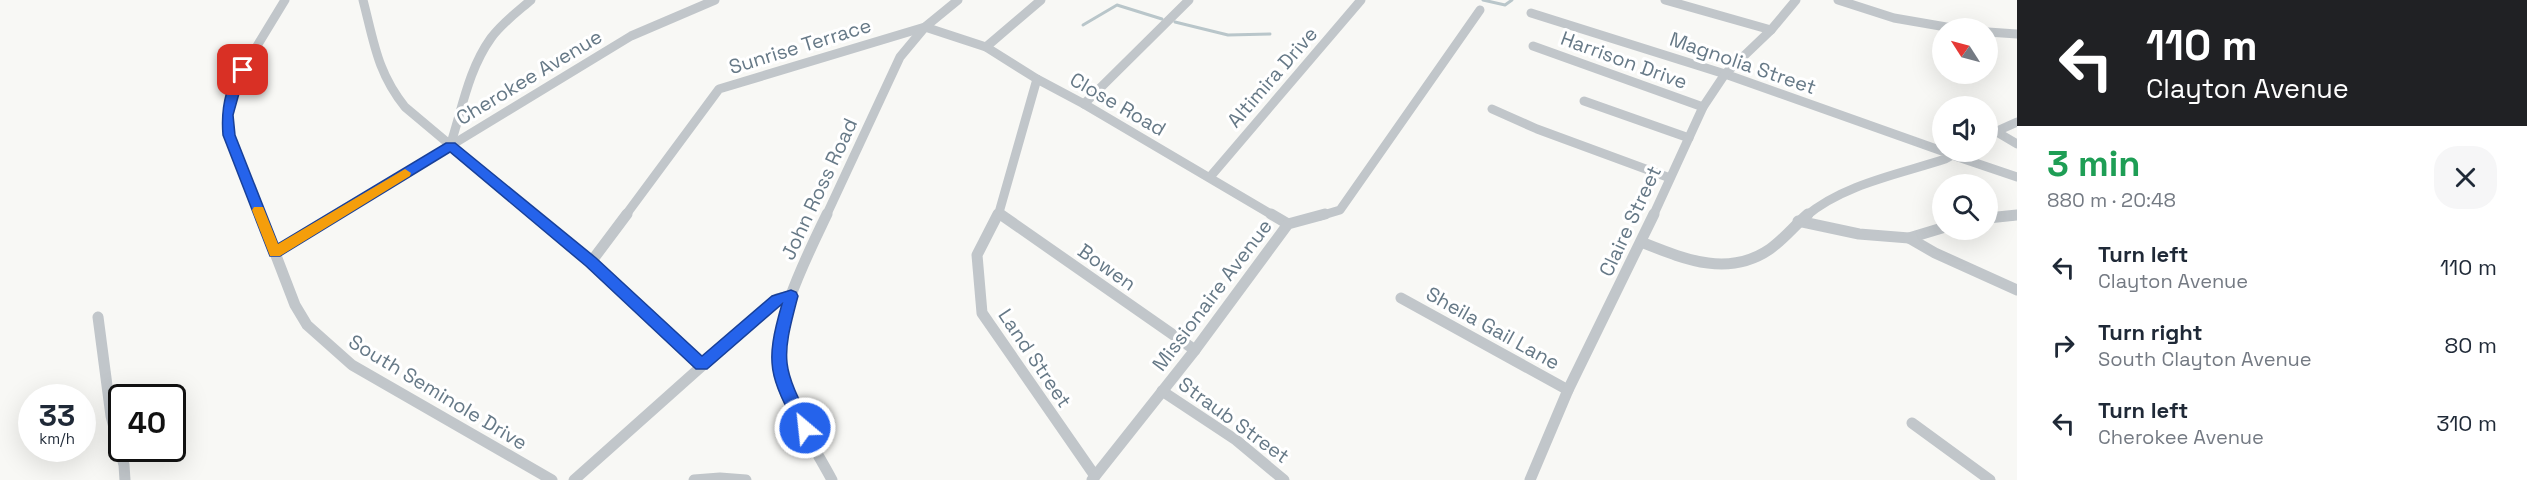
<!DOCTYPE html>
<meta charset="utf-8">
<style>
body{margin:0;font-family:"Space Grotesk",sans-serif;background:#f6f6f7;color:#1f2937;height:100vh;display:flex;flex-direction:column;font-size:22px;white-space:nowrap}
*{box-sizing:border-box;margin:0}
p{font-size:20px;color:#747a83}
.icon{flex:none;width:33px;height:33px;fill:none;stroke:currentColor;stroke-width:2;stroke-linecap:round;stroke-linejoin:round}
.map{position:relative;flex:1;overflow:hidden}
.drawer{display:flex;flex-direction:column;background:#fff;width:510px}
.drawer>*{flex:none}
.top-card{background:#202124;color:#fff;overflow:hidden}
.needle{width:39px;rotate:306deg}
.tools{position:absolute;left:1932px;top:18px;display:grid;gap:12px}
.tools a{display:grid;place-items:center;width:66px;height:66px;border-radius:50%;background:#fff;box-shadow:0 6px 24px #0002;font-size:30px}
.speed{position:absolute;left:18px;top:384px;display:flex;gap:12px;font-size:30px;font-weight:700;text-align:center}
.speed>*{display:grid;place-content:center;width:78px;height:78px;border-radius:50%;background:#fff;box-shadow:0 6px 24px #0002;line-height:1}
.speed small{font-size:15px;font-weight:400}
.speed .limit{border:3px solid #111;border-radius:9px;background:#fff;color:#111}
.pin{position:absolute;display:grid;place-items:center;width:51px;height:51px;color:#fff;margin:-26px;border-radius:12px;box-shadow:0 3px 9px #0006}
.me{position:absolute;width:66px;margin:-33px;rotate:332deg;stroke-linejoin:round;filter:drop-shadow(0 0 4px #0008)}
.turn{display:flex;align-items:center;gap:21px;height:126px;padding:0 30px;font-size:27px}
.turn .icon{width:78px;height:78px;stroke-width:2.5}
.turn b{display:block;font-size:42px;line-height:51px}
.round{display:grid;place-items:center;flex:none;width:63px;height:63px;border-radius:24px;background:#f6f6f7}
.summary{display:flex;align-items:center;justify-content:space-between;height:102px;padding:0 30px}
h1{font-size:36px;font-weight:800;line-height:45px;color:#1e9e55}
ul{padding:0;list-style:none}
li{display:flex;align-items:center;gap:18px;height:78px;padding:0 30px}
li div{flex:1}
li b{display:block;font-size:22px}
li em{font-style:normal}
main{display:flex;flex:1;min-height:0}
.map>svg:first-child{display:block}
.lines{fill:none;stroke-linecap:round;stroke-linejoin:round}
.stream{stroke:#b9c6ca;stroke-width:3}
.minor-far1{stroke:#c1c6ca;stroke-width:9}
.minor{stroke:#c1c6ca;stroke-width:11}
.route{fill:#2563eb;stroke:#184099;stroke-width:1.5}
.slow{fill:#f59e0b}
.labels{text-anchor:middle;stroke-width:6;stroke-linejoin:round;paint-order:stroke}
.street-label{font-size:20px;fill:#667987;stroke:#fff}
</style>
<main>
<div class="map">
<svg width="2017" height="480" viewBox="0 0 2017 480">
<rect width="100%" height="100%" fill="#f8f8f5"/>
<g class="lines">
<g class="stream">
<polyline points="1483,0 1505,5 1512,0"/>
<polyline points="1175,22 1228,35 1270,34"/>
<polyline points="1083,25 1117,5 1162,19"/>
</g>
<g class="minor-far1">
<path d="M363 0C374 42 377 72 405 107L535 216"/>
<polyline points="1665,0 1771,30"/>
<polyline points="1838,0 1894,18 1952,28"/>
<polyline points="1531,13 1725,74 1942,151"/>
<polyline points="1988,32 2017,34"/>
<polyline points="1533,46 1703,107"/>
<polyline points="986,47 1041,0"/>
<polyline points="1584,101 1689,138"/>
<polyline points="1084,104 1189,0"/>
<polyline points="1492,109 1537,129 1670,178"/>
<polyline points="1995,131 2017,144"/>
<polyline points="1988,135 2017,122"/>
<path d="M450 146C462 110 468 70 491 38 502 23 517 12 531 0"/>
<polyline points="1949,154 2017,177"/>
<polyline points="1210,177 1361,0"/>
<polyline points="999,213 1003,216"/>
<polyline points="260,216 229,135 229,116 232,98 246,64 285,0"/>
<polyline points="335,216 631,36 715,0"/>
<polyline points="625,216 719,89 925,27 986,47 1037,79 1084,104 1274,216"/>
<polyline points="826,216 900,57 925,27 958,0"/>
<polyline points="998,216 1037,79"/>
<polyline points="1320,216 1340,210 1480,10"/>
<polyline points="1653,216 1703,107 1725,74 1771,30 1796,0"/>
<path d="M1806 216C1844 184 1900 174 1945 159L1958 152"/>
<polyline points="2012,216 2017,215"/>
</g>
<g class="minor">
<polyline points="260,214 295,305 307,325 352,365 552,480"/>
<polyline points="533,214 591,262 702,365"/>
<path d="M827 214C807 256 771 325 779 372 783 400 818 453 832 480"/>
<polyline points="998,214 977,255 982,313 1095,476"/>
<polyline points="1000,214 1195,350"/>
<polyline points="1271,214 1288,224"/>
<polyline points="1988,218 2017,215"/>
<polyline points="1798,221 1859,234 1909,238 1942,228"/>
<polyline points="1909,238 1935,253 2017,290"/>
<path d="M1641 242C1684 259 1728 278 1770 249 1784 239 1795 225 1808 214"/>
<polyline points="275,252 338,214"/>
<polyline points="591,262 627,214"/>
<polyline points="1401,298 1568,390"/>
<polyline points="98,317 111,416 124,465 125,480"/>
<polyline points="1162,391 1236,440 1284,480"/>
<polyline points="1912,423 1990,480"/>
<polyline points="574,480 777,299 791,296"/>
<polyline points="694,480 720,478 746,480"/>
<polyline points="1092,480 1195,350 1288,224 1325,214"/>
<polyline points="1530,480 1568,390 1654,214"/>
</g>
</g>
<path class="route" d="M243 66 249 70 243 79 233 115 235 135 278 244 446 143H455L596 258 702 356 772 296 791 290 796 292 798 296C780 363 782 366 813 428L810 432 805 434 799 432C770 376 764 366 782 304L707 369H696L586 266 450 152 280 256H270L223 135C221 111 225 87 239 67Z"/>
<polygon class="slow" points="405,169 411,173 410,176 280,256 270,256 252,210 254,207 263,207 278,244"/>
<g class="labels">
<g class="street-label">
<text transform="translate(800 46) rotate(-17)" y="7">Sunrise Terrace</text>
<text transform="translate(1624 60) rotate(20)" y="7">Harrison Drive</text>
<text transform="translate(1743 63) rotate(19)" y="7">Magnolia Street</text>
<text transform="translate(529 77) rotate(-31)" y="7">Cherokee Avenue</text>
<text transform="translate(1272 77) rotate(-49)" y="7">Altimira Drive</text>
<text transform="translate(1118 104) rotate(30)" y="7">Close Road</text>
<text transform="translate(819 189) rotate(-65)" y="7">John Ross Road</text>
<text transform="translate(1630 221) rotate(-65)" y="7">Claire Street</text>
<text transform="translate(1107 267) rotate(35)" y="7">Bowen</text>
<text transform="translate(1212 295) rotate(-53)" y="7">Missionaire Avenue</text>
<text transform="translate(1493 328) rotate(29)" y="7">Sheila Gail Lane</text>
<text transform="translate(1035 358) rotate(56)" y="7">Land Street</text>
<text transform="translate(438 392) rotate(31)" y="7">South Seminole Drive</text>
<text transform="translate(1234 420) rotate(36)" y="7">Straub Street</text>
</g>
</g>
</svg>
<div class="tools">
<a><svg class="needle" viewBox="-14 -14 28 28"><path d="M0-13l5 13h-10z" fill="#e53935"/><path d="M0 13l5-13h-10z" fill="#747a83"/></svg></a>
<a><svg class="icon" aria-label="sound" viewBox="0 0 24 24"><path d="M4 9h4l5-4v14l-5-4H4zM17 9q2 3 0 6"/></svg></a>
<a><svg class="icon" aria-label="search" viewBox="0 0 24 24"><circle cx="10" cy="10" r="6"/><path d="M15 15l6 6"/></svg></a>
</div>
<div class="speed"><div>33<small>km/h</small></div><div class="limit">40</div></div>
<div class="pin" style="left:243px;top:70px;background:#d93025"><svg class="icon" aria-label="arrive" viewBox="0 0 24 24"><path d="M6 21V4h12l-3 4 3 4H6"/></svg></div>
<svg class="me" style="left:805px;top:428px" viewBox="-20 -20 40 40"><circle r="17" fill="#2563eb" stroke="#fff" stroke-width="3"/><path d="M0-11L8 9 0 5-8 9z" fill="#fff"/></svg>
</div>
<section class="drawer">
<div class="top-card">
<div class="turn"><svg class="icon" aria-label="left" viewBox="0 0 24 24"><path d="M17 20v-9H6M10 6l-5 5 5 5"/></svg><div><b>110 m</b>Clayton Avenue</div></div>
</div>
<div class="summary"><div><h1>3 min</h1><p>880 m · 20:48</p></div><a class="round"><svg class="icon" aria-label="close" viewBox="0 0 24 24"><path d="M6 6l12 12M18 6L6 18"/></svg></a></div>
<ul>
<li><svg class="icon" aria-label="left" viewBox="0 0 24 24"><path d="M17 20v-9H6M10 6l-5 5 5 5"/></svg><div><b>Turn left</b><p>Clayton Avenue</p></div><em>110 m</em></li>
<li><svg class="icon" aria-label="right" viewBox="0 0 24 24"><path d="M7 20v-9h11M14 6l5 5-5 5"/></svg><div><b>Turn right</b><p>South Clayton Avenue</p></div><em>80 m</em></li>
<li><svg class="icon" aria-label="left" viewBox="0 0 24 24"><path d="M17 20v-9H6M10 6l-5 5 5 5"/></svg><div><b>Turn left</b><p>Cherokee Avenue</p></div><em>310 m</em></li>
</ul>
</section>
</main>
